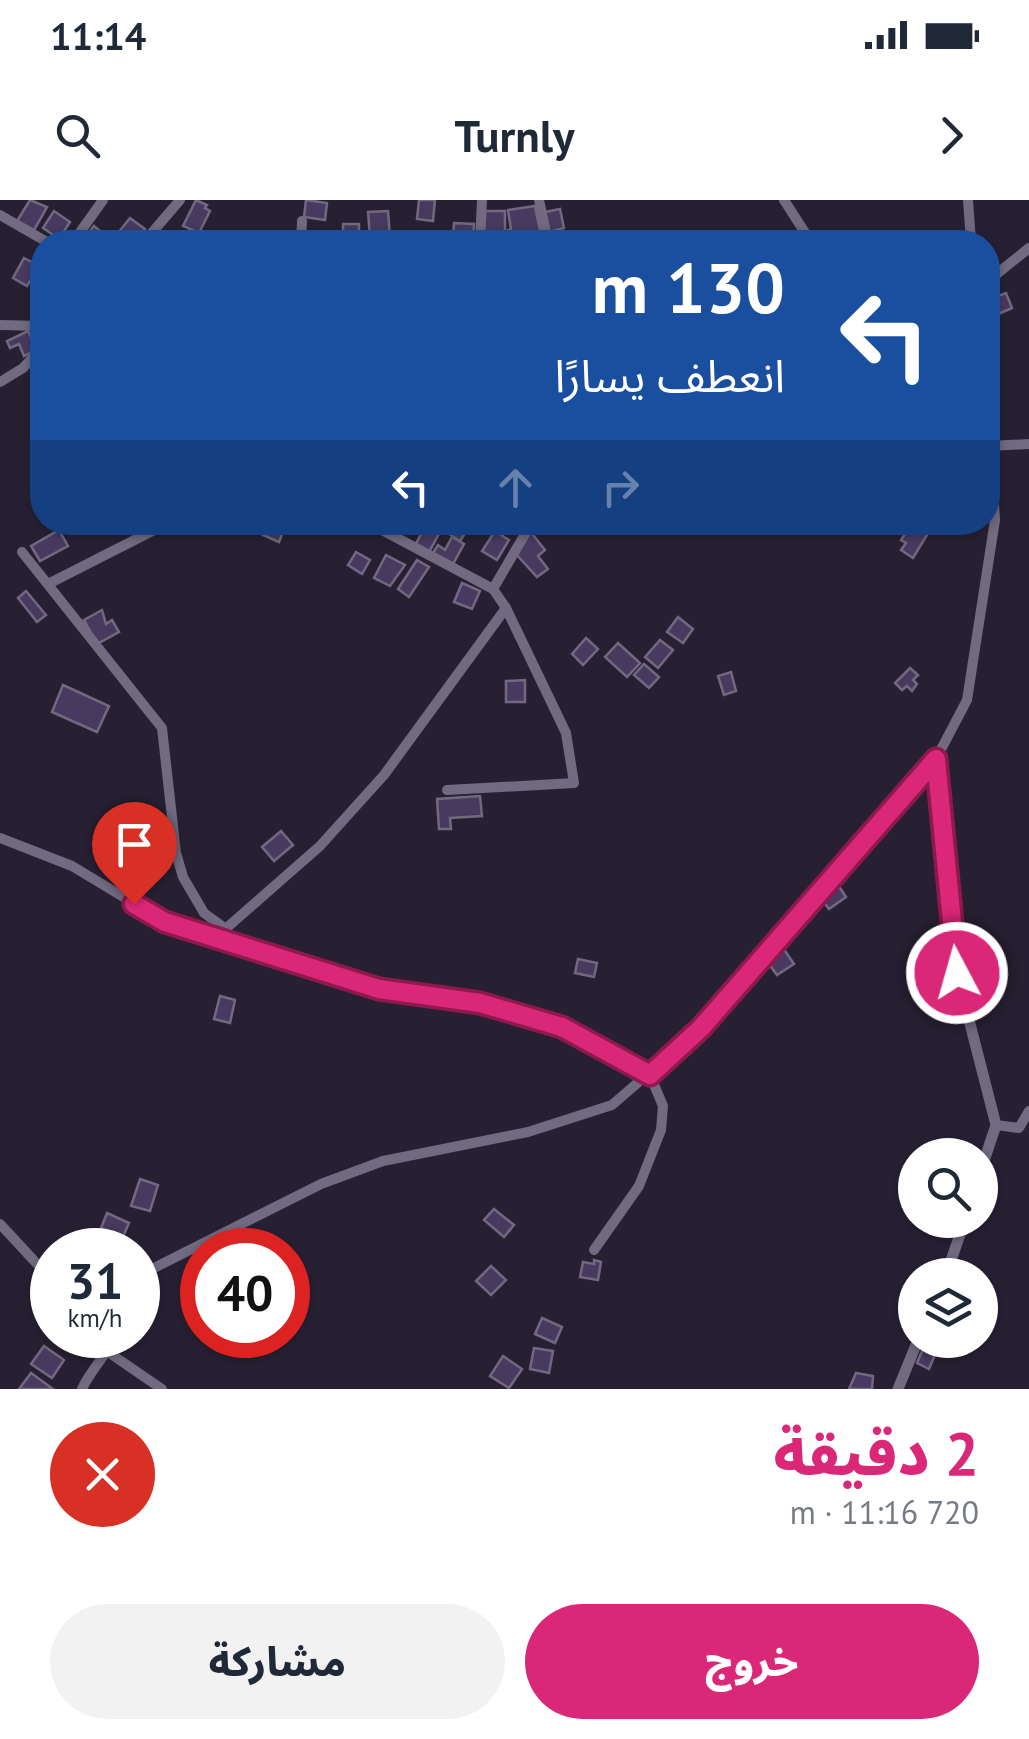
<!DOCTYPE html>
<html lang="ar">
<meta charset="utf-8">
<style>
body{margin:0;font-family:"PT Sans","Noto Sans Arabic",sans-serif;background:#f2f2f3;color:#1f2937;direction:rtl;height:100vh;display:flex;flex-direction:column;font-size:38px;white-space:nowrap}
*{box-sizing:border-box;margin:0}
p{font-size:32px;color:#747a83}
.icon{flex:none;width:55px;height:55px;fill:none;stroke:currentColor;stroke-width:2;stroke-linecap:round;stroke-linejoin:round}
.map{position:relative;height:1189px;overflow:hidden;direction:ltr}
.drawer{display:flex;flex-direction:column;background:#fff;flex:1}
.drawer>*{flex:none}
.guide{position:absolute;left:30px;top:30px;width:970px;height:305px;border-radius:40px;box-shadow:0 2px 8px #0004;direction:rtl;background:#1a4fa0;color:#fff;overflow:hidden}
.controls{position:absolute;left:898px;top:938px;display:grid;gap:20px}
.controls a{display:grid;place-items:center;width:100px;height:100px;border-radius:50%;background:#fff;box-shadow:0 2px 8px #0004;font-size:50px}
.speed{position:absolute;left:30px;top:1028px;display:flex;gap:20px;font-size:50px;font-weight:700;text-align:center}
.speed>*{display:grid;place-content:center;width:130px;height:130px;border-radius:50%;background:#fff;box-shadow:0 2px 8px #0004;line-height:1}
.speed small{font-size:25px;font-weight:400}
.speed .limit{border:15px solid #d22;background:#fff;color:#111}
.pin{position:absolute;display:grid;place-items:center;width:85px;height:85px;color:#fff;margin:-102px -42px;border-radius:50% 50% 50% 0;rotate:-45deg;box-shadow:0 0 10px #0007}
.pin .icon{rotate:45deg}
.me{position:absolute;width:110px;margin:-55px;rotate:354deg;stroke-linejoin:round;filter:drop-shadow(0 0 8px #0008)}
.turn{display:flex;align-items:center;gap:35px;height:210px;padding:0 50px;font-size:45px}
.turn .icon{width:130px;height:130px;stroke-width:2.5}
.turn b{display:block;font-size:70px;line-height:85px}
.lanes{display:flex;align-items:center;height:95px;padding:0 50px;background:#0003;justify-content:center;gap:50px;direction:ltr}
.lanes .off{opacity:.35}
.round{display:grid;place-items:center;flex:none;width:105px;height:105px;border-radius:52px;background:#f2f2f3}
.summary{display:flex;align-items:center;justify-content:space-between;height:170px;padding:0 50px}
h1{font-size:60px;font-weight:800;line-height:75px;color:#db2777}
.primary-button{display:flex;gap:20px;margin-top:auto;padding:20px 50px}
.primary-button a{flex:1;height:115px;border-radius:60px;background:#db2777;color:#fff;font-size:40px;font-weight:800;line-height:115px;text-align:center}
.primary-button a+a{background:#f2f2f3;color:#1f2937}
.status{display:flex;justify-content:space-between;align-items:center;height:70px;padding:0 50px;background:#fff;direction:ltr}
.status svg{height:28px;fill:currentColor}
header{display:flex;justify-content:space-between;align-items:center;height:130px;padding:0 50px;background:#fff;font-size:45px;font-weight:800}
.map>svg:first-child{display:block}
.building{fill:#483a5f;stroke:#70697f;stroke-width:2.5}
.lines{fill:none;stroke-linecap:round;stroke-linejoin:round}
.minor{stroke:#716a80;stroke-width:10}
.tertiary{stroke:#716a80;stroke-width:11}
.route-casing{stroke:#8e194d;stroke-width:25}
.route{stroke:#db2777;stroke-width:18}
</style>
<div class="status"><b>11:14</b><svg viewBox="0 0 49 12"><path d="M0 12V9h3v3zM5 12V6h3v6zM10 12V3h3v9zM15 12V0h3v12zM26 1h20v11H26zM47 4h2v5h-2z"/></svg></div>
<header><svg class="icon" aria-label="forward" viewBox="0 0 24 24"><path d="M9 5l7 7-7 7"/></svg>Turnly<svg class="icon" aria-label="search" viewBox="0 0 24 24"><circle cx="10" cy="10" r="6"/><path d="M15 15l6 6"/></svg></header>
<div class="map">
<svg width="1029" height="1189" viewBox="0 0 1029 1189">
<rect width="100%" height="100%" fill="#272033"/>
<g class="building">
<polygon points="30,0 47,7 34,30 17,21"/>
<polygon points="196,0 207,5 205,8 210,11 199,33 183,26"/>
<polygon points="306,0 327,3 325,20 304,17"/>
<polygon points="419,0 435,0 433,21 417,19"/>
<polygon points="535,6 540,31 533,32 535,42 502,42 501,39 510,38 508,30 511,29 508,10"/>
<polygon points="560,9 564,28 549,32 545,12"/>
<polygon points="54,11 70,22 59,39 43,28"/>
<polygon points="388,11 390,37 370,37 368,12"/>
<rect x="484" y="11" width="21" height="23"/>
<polygon points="130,18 145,29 135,42 118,33"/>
<polygon points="454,23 474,24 473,39 453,37"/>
<rect x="343" y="24" width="16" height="18"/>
<polygon points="94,26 109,38 105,42 81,42"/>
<polygon points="24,58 39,66 27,86 13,78"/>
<polygon points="995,89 998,96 1006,93 1012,108 996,115 988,95 988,92"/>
<polygon points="28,131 37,150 24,156 19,144 10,148 7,141"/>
<polygon points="268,322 287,322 279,342 263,335"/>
<polygon points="436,322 462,322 469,327 460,341 435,325"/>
<polygon points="427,324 440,332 429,352 415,345"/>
<polygon points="911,325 927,335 913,358 901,350 906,343 901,340"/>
<polygon points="59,330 68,346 40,361 31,346"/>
<polygon points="495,331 509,340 497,360 482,351"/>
<polygon points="530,331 545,350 538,356 548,369 537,377 515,353"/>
<polygon points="452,337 464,344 453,364 433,353 438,345 445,350"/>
<polygon points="356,352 370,360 362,374 348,365"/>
<polygon points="386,355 405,365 390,386 374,378"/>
<polygon points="417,360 429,367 409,397 398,389"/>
<polygon points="462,383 480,391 472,409 454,402"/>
<polygon points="26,391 46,415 37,422 18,398"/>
<polygon points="102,410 106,424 112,420 119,432 97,444 84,420"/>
<polygon points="678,417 693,429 683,443 667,432"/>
<polygon points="586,438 598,449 583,465 572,454"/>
<polygon points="660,440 673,450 658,468 645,457"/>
<polygon points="618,443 640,463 627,477 605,457"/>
<polygon points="644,464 659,477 649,488 634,475"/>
<polygon points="910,468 918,475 913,480 917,484 912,491 907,486 902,490 895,483"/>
<polygon points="731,472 736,491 724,495 718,476"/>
<polygon points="525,480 525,502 506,502 506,481"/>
<polygon points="63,485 109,506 97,532 52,512"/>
<polygon points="480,596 482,616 450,618 451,629 439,629 437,599"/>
<polygon points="281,631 293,645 274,661 262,647"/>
<polygon points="836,682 846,697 829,709 818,695"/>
<polygon points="783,748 794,764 777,775 766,760"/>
<polygon points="578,759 597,763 594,777 575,773"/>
<polygon points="220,796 235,800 230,823 214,819"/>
<polygon points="140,979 158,985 150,1011 131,1006"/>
<polygon points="494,1009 514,1025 504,1037 484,1020"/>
<polygon points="107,1013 129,1023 123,1037 101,1028"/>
<polygon points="594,1060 601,1062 598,1080 580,1077 583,1062 594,1064"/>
<polygon points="491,1066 506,1080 491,1095 476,1081"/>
<polygon points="542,1118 562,1127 555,1143 535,1134"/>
<polygon points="925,1144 937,1150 929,1169 917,1163"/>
<polygon points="44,1146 64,1160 52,1178 31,1164"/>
<polygon points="534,1148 553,1151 549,1173 530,1169"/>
<polygon points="503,1156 522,1169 509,1188 490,1176"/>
<polygon points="31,1173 53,1189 19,1189"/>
<polygon points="856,1173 873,1176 872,1189 849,1189"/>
</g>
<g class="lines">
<g class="minor">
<polyline points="539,0 548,42"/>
<polyline points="784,0 811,42"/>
<polyline points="968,0 971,42"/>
<polyline points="0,15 47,42"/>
<polyline points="73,42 103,0"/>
<polyline points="144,42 180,0"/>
<polyline points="301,42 302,21"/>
<polyline points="480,42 482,0"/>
<polyline points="988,81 1029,48"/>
<polyline points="0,125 42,126"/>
<polyline points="0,182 23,168 42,148"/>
<polyline points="988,246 1029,244"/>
<polyline points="191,322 192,322"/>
<polyline points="367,322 493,389 506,408 566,533 574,583 447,590"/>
<polyline points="22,352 162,528 176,653 183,677 204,713 226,729"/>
<polyline points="48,384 170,322"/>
<polyline points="493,389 532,322"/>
<polyline points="0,638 72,666 165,722 379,789 481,803 562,827 650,875 663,906 661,930 639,986 594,1050"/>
<polyline points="214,739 320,646 384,575 506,408"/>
<polyline points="996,925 1019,928 1029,911"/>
<polyline points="0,1024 52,1080"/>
<polyline points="138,1089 146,1072 321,984 383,961 528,932 612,905 701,828 936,559 967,500 995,320 988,208"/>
<polyline points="97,1135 108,1152 162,1189"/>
<path d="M82 1189C91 1169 107 1155 116 1135"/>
</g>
<g class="tertiary">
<polyline points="936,559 957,773 996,925 980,973"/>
<polyline points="946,1075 965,1020"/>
<polyline points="898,1189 918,1140"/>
</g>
</g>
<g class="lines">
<defs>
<polyline id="route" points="134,704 165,722 379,789 480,803 562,827 650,875 701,828 936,559 957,773"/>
</defs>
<use href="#route" class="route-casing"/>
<use href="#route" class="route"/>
</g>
</svg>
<div class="controls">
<a><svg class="icon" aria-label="search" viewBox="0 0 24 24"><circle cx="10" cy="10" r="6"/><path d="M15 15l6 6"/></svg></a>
<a><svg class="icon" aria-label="layers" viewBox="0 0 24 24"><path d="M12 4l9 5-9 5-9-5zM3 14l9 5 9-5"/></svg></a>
</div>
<div class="speed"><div>31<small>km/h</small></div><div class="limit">40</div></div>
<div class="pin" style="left:134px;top:704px;background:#d93025"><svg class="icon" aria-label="arrive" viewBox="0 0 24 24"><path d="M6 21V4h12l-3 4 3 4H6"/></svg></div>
<svg class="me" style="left:957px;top:773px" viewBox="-20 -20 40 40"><circle r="17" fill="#db2777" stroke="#fff" stroke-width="3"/><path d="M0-11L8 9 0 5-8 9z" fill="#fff"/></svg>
<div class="guide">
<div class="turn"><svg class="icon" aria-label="left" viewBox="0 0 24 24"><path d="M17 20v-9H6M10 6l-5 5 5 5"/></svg><div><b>130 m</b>انعطف يسارًا</div></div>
<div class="lanes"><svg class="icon" aria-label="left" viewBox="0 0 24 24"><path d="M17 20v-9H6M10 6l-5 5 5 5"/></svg><svg class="icon off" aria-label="ahead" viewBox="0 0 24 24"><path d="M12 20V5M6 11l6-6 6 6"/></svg><svg class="icon off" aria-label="right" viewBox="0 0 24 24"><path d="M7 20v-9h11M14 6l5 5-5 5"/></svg></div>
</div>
</div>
<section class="drawer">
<div class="summary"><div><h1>2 دقيقة</h1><p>720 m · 11:16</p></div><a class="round" style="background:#d93025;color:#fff"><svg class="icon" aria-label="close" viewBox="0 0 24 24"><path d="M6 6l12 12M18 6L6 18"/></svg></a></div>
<div class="primary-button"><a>خروج</a><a>مشاركة</a></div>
</section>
